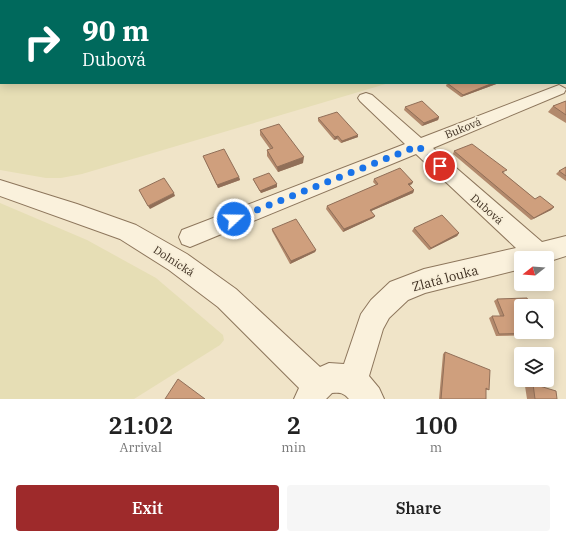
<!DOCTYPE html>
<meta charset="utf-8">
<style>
body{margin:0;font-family:"IBM Plex Serif",serif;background:#f6f6f6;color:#222;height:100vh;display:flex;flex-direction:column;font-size:15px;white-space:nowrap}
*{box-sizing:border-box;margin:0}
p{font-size:13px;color:#767676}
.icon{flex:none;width:22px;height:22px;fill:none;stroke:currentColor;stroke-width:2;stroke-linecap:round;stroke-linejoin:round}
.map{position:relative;height:399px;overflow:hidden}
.sheet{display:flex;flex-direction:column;background:#fff;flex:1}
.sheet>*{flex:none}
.hud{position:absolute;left:0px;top:0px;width:566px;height:84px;box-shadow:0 2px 10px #0003;background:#00695c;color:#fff;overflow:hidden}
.needle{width:26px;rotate:253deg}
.controls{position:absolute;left:514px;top:251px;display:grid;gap:8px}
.controls a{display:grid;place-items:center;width:40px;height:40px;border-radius:4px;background:#fff;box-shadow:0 2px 10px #0003;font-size:20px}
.pin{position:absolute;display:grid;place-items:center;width:34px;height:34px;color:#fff;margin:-17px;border:2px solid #fff;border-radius:50%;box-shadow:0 1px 4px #0007}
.me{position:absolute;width:44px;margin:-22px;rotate:69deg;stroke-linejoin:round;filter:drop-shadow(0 0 3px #0008)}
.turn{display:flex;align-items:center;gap:14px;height:84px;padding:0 16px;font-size:18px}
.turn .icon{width:52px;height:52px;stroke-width:2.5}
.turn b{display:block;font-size:28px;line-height:34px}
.eta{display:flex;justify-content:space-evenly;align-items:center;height:68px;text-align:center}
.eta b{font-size:24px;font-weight:600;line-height:28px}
.cta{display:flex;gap:8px;margin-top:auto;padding:8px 16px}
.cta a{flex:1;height:46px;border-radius:4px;background:#9e2a2b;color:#fff;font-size:16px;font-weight:600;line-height:46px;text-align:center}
.cta a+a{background:#f6f6f6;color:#222}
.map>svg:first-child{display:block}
.farmland{fill:#e6deb5}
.green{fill:#c9cf9b}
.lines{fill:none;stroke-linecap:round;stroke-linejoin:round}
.minor-casing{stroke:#8d765c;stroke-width:2}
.path{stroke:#8d765c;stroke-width:1.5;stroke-dasharray:2 1;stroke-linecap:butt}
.minor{fill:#faf1dc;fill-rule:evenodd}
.wall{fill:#b2896c}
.shaded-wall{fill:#916f58}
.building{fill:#cf9f7d;stroke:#916f58}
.route{stroke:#1a73e8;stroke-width:7;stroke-dasharray:0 12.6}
.labels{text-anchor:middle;stroke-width:3.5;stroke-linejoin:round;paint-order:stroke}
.street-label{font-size:11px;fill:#3d2e20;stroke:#f7eed8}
.near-street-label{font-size:13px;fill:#3d2e20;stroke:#f7eed8}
</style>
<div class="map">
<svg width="566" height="399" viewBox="0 0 566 399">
<rect width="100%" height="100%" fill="#f0e4c8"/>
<g class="farmland">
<polygon points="0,0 409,0 411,1 1,1 1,83 389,83 82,174 61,178 46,178 0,170"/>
<polygon points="0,203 87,240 156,278 223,335 224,340 220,345 134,399 0,399"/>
</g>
<polygon class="green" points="409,0 566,0 566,46 565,1"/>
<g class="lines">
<defs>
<path id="minor" d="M559 85 566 89 564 93 433 148 542 242 566 236V256L547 262V258H521V269L425 293 408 300 389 318 383 329 369 376 379 388 384 399H349C344 393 340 392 332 393L326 399H294L299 388 218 307 169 270 120 239 0 196V180L77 204 136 225 187 254 236 289 320 367 329 363 344 364 361 314 371 300 390 282 424 269 516 248 416 154 190 247 182 244 179 237 182 230 405 144 360 101 358 98 360 95 366 93 372 95 421 138Z"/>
</defs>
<use href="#minor" class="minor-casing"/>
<polyline class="path" points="433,0 435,1"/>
<use href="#minor" class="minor"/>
</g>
<g class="wall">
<polygon points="447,83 499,83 461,97 446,86"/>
<polygon points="566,101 566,123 548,112 553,106"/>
<polygon points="405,107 439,117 438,120 422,126 404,110"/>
<polygon points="318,118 358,137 341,143 337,139 334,140 318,121"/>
<polygon points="260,130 303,163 278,172 267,156 267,150 270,149 260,135"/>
<polygon points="454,151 505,172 503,173 535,199 554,207 551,210 531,220 453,154"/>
<polygon points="203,156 239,177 240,180 218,188"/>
<polygon points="566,167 566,181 556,174 559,171"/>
<polygon points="253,179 277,184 277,187 261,193 254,181"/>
<polygon points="374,179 412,184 410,185 414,190 413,193 371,211 375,216 373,218 343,232 326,209 327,206 376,185 373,182"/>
<polygon points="414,228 459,233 457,236 429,250 412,231"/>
<polygon points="272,229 316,250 315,252 290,264 272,231"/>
<polygon points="497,299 529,303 553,333 549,335 496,336 489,318 492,316 500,316 494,301"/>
<polygon points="445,352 489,390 486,390 486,399 439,399 443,354"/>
<polygon points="533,384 557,399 527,399 525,386"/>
</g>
<g class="shaded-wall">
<polygon points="493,83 499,83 461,97 463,95"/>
<polygon points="439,117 438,120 422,126 424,123"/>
<polygon points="358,135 358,137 341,143 342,141"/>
<polygon points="338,136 337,139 334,140 335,137"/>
<polygon points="304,157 303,163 278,172 277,167"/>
<polygon points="239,177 240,180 218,188 217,185"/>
<polygon points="413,182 412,184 407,186 408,184"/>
<polygon points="277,184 277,187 261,193 260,191"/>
<polygon points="414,190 413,193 369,212 370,210"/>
<polygon points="174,193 175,196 150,209 148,206"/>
<polygon points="554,207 551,210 531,220 534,218"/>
<polygon points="375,216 373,218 343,232 344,229"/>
<polygon points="459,233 457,236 429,250 431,248"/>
<polygon points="316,250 315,252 290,264 291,261"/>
</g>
<g class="building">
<polygon points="447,83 493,83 463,95"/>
<polygon points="422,101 439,117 424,123 405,107"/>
<polygon points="566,101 566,115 553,106"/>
<polygon points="337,112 358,135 342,141 338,136 335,137 318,118"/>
<polygon points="279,124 304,157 277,167 267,150 273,148 260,130"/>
<polygon points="472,144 507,170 502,172 535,199 540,196 554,207 534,218 454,151"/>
<polygon points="224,149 239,177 217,185 203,156"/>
<polygon points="566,167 566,176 559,171"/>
<polygon points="400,168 413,182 408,184 414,190 370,210 375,216 344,229 327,206 378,184 374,179"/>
<polygon points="269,173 277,184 260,191 253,179"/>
<polygon points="164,178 174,193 148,206 139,190"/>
<polygon points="442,215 459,233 431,248 414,228"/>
<polygon points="296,219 316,250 291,261 272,229"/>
<polygon points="527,298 529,303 537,302 539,306 521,306 521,332 547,332 547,322 553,333 499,334 492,316 504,316 497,299"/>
<polygon points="445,352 490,370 489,390 486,388 486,399 441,399"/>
<polygon points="178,379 205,399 165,399"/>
<polygon points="533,384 556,391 557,399 535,399"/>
</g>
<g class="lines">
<polyline class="route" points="234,219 418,146 440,166"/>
</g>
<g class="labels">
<g class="street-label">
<text transform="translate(463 128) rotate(-22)" y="4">Buková</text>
<text transform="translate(487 209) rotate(42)" y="4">Dubová</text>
<text transform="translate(174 261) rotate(33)" y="4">Dolnická</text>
</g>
<g class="near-street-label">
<text transform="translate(445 278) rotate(-15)" y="5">Zlatá louka</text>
</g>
</g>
</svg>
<div class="controls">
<a><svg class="needle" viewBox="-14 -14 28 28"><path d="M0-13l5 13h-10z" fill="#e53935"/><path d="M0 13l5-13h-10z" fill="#767676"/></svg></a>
<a><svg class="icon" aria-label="search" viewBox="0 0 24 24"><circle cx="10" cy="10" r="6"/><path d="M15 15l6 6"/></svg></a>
<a><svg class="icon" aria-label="layers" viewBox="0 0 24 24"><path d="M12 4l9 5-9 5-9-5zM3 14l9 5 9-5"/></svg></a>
</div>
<div class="pin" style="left:440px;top:166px;background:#d93025"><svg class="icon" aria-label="arrive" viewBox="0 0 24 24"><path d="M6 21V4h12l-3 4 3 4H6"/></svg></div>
<svg class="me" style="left:234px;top:219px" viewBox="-20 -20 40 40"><circle r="17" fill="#1a73e8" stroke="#fff" stroke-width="3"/><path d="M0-11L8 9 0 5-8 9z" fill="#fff"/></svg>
<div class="hud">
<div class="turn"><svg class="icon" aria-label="right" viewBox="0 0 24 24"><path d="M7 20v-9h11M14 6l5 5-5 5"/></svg><div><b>90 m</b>Dubová</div></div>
</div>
</div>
<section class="sheet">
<div class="eta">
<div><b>21:02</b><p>Arrival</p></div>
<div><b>2</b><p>min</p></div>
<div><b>100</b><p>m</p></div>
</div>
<div class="cta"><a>Exit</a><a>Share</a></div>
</section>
